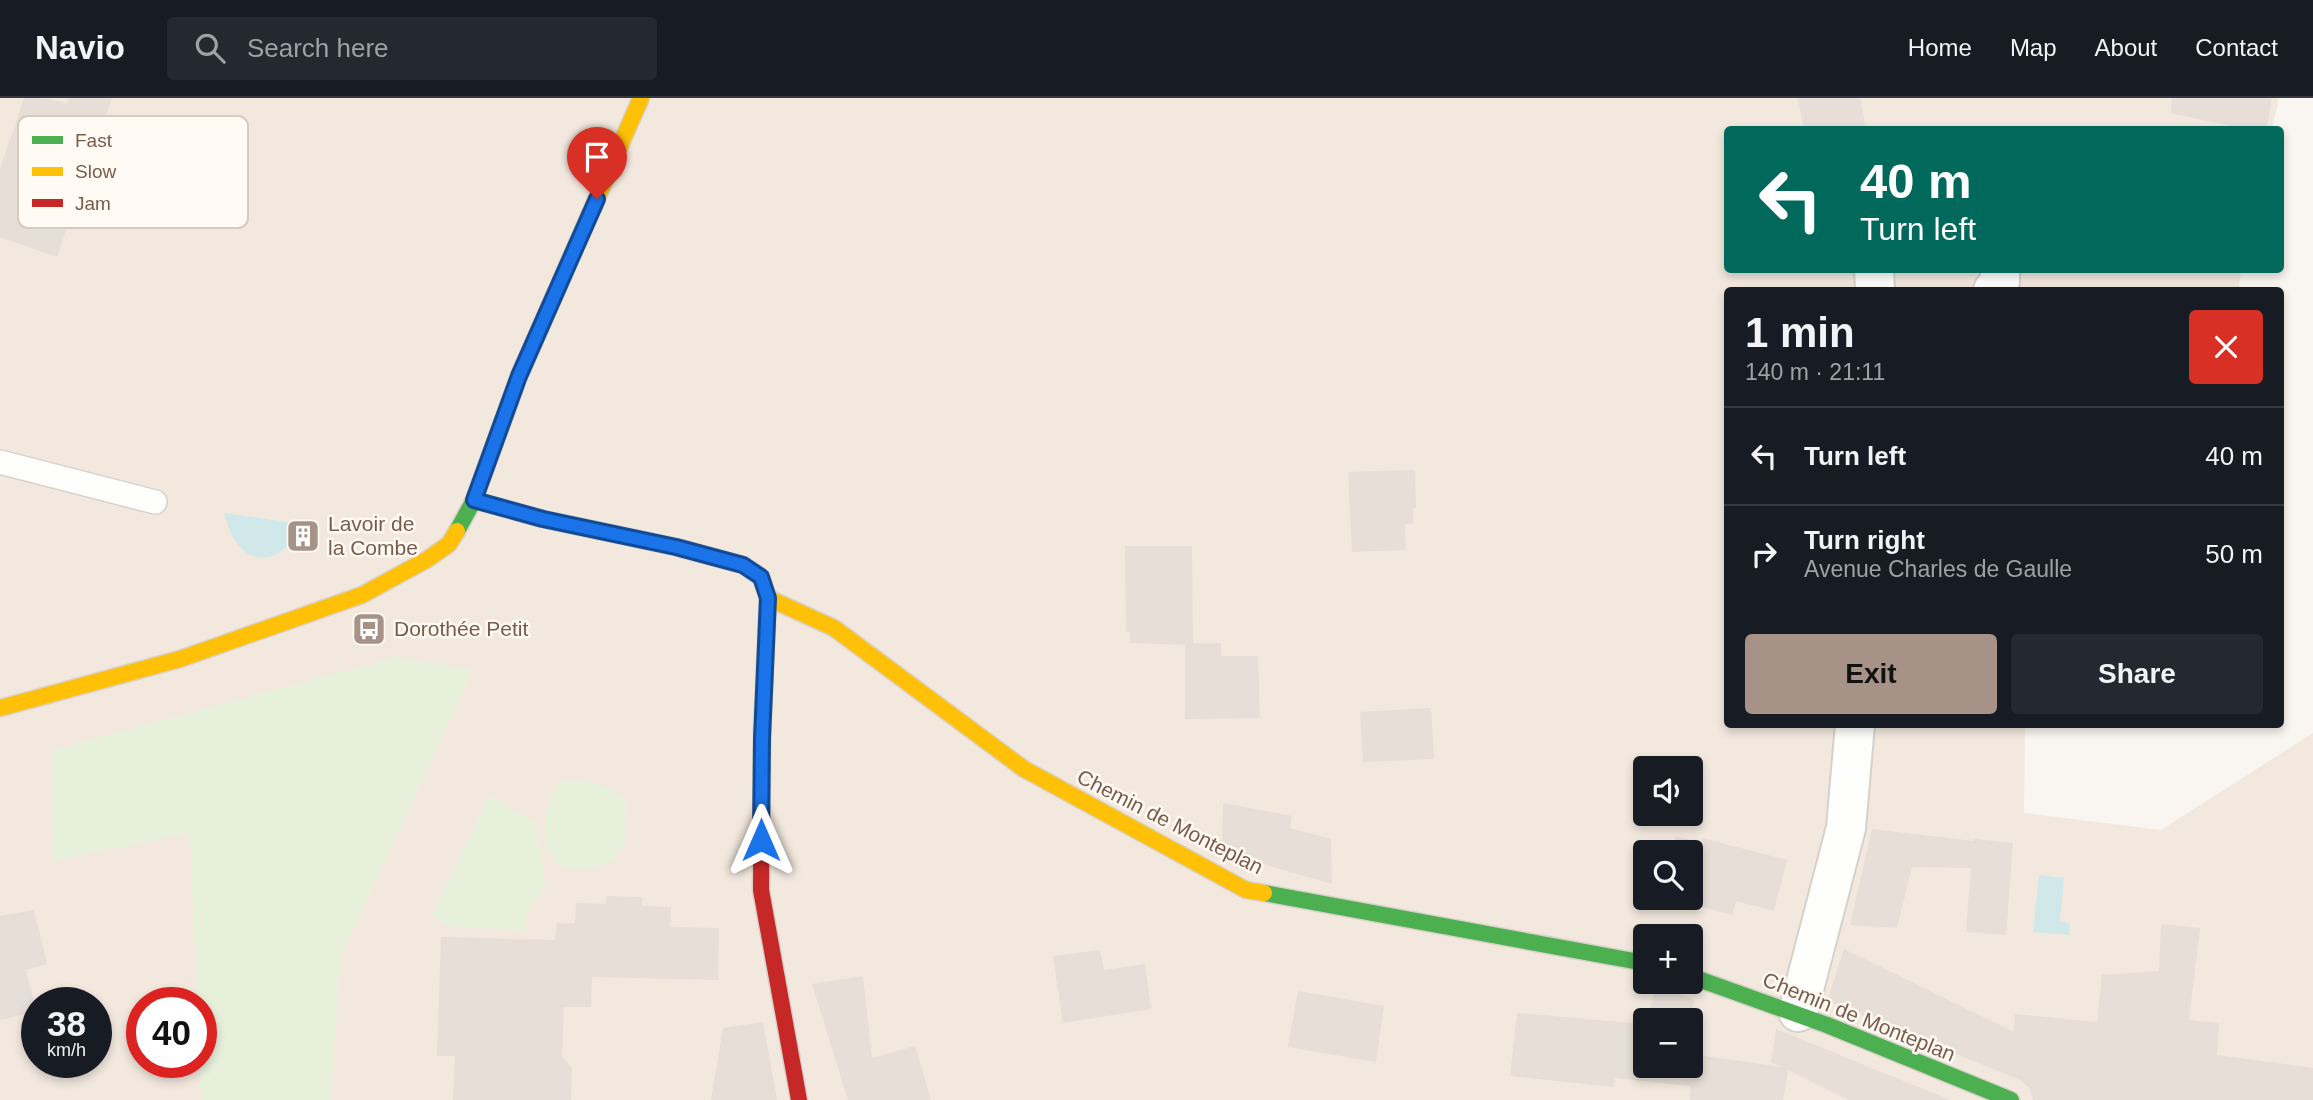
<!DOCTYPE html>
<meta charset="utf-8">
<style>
body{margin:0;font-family:Helvetica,sans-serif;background:#242831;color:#f1f3f6;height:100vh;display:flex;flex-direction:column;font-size:26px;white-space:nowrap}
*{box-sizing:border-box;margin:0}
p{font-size:23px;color:#9ea1a6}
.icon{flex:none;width:38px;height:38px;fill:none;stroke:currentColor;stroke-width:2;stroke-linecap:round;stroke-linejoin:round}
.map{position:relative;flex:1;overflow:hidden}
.drawer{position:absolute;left:1724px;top:189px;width:560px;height:441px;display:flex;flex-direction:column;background:#171b24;border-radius:7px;box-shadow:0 4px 10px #0003}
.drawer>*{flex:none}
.top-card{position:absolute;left:1724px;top:28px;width:560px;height:147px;border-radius:7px;box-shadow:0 4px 10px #0003;background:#00695c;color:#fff;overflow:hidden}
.fabs{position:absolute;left:1633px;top:658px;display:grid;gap:14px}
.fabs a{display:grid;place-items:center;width:70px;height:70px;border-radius:7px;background:#171b24;box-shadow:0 4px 10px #0003;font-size:35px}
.speed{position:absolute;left:21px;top:889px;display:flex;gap:14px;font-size:35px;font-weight:700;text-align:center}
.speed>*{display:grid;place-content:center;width:91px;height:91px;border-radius:50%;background:#171b24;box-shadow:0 4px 10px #0003;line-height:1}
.speed small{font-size:18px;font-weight:400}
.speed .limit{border:10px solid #d22;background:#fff;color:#111}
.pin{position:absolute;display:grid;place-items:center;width:60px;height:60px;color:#fff;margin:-72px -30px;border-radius:50% 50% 50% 0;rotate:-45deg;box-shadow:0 0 7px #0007}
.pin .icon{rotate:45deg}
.me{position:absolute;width:77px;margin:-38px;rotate:0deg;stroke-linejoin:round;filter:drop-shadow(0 0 5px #0008)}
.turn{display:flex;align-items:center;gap:24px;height:147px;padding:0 21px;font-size:32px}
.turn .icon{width:91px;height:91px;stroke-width:2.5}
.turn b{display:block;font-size:49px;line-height:60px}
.round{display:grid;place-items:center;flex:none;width:74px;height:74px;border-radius:7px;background:#242831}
.summary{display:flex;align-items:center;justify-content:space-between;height:119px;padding:0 21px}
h1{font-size:42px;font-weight:700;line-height:52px}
.primary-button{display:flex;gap:14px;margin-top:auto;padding:14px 21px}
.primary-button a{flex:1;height:80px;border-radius:7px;background:#a69286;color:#111;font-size:28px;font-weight:700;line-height:80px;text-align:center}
.primary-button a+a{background:#242831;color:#f1f3f6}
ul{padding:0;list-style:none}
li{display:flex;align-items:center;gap:21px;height:98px;padding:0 21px;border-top:2px solid #363941}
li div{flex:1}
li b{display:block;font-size:26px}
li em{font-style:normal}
header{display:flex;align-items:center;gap:42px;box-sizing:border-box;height:98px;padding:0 35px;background:#171b24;border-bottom:2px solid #363941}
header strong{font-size:33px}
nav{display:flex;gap:38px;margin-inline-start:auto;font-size:24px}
.search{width:490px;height:63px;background:#242831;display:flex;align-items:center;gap:18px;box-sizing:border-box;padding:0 24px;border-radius:7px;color:#9ea1a6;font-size:26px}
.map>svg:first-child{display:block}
.residential{fill:#f2e8de;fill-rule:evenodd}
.green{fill:#e7f0db}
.water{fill:#d0e8ea}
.building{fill:#e6ded7}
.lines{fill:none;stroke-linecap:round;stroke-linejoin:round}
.lane-casing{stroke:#d7d1cb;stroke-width:26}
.street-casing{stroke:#d7d1cb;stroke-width:42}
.fast-casing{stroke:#d9d2cb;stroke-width:19}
.slow-casing{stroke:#d9d2cb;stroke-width:19}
.jam-casing{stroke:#d9d2cb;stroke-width:19}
.lane{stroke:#fefefd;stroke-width:23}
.street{stroke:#fefefd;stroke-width:38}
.fast{stroke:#4caf50;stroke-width:16}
.slow{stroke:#ffc107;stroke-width:16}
.jam{stroke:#c62828;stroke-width:16}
.route-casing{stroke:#114b97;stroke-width:18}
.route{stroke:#1a73e8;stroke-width:12}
.labels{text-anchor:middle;stroke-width:5;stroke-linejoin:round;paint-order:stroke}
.poi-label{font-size:21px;fill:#7a5c4d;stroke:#fffaf3;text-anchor:start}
.street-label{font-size:21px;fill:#7a5c4d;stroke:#fffaf3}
.key{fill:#fffaf3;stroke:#d7cbc1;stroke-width:2}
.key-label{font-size:19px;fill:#7a5c4d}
</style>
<header>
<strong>Navio</strong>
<div class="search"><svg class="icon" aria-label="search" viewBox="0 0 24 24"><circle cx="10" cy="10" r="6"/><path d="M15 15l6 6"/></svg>Search here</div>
<nav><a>Home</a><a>Map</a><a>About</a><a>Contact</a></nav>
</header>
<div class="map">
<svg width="2313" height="1002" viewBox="0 0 2313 1002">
<rect width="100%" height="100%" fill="#f9f5f0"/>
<path class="residential" d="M0 0H2279L2272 31 1727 32V172H2242L2238 192H1727V626L2025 627 2024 715 2161 732 2313 635V1002H0ZM1645 670H1690V716H1645ZM1645 754H1690V800H1645ZM1645 838H1690V884H1645ZM37 905H96V964H37ZM142 905H201V964H142ZM1645 922H1690V968H1645Z"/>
<g class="green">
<polygon points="396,559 473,572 340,860 331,1002 201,1002 199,964 201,964 201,905 197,905 190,735 53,763 52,652"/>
<path d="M563 683C587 681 607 686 626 701 626 717 629 741 620 755 615 763 605 767 597 769 539 789 533 714 563 683Z"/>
<polygon points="495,698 504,707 535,724 546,786 528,812 524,833 449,828 432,818 487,702"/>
</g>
<g class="water">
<path d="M224 415 301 426H304C275 476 238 469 224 415Z"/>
<polygon points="2039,777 2064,780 2060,823 2070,825 2069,837 2033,834"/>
</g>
<g class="building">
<polygon points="24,0 42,0 67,5 69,0 112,0 57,159 0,139 0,71"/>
<polygon points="1798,0 1860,0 1866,32 1804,32"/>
<polygon points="2172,0 2272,0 2266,32 2249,32 2171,15"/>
<polygon points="1415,372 1416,410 1413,410 1413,426 1405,426 1406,452 1352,454 1348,374"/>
<polygon points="1125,448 1192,448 1193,545 1221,545 1221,558 1258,558 1260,620 1185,621 1185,547 1130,545 1130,534 1126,534"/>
<polygon points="1431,610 1434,661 1363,664 1360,614"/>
<polygon points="1223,705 1292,718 1290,730 1331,741 1332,786 1222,754"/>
<polygon points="1872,731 1973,743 1974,741 2013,745 2006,837 1966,834 1971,770 1912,769 1897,830 1850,827"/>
<polygon points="1676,738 1701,745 1702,740 1787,762 1774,813 1736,803 1732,817 1671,800 1690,800 1690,754 1672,754"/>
<polygon points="607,798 642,799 642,808 671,809 670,829 719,830 718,882 592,879 591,909 564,909 562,959 572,970 571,1002 453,1002 455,958 437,958 441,839 555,842 557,825 575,825 576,805 606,806"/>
<polygon points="34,812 47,866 26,872 36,913 0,922 0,818"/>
<polygon points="2161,826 2200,830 2189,922 2219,925 2217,957 2313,970 2313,1002 2033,1002 2029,990 2020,982 1827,903 1844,851 2014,934 2015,916 2097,924 2102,877 2159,873"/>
<polygon points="1100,852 1104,872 1145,866 1151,911 1063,925 1053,858"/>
<polygon points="863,878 872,960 915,948 931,1002 848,1002 812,886"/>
<polygon points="1655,884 1669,884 1674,893 1694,902 1690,933 1690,922 1649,922"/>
<polygon points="1298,893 1384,908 1376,964 1288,949"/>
<polygon points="1517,915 1645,926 1645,968 1690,968 1690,956 1781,969 1771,964 1776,931 1950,1002 1848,1002 1788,972 1783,1002 1690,1002 1690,988 1615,980 1614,989 1510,978"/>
<polygon points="763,924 777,1002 711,1002 723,930"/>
</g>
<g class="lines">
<defs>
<polyline id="lane" points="0,364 155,404"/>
<g id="street">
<polyline points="1874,172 1875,192"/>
<polyline points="1993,192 2000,184 2000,172"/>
<polyline points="1798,914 1846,730 1855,626"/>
</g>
<g id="fast">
<polyline points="474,402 543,421 676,449 743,467 761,479 768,500 762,633"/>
<polyline points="457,433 474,402 519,278 579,141"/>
<polyline points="1264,795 1645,865"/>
<polyline points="1690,878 1827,927 2011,1002"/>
</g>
<g id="slow">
<polyline points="579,141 641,0"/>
<polyline points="768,500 834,530 1024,671 1246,792 1264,795"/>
<polyline points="0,610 180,561 362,497 428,461 449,446 457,433"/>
</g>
<polyline id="jam" points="762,633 761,792 799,1002"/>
</defs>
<use href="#lane" class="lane-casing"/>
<use href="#street" class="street-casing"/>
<use href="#fast" class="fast-casing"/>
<use href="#slow" class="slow-casing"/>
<use href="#jam" class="jam-casing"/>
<use href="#lane" class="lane"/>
<use href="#street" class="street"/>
<use href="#fast" class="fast"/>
<use href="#slow" class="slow"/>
<use href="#jam" class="jam"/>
</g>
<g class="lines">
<defs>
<polyline id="route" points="597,101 519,278 474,402 543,421 676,449 743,467 761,479 768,500 762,641 761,742"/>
</defs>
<use href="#route" class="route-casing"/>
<use href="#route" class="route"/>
</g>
<defs>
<symbol id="building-square" viewBox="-11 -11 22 22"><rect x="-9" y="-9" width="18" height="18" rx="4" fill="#a69286" stroke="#fffaf3"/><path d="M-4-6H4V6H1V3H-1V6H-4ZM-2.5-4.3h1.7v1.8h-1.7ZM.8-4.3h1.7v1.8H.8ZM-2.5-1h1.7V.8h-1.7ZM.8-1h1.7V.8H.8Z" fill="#fff"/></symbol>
<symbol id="bus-square" viewBox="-11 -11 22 22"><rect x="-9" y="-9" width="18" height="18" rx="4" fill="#a69286" stroke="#fffaf3"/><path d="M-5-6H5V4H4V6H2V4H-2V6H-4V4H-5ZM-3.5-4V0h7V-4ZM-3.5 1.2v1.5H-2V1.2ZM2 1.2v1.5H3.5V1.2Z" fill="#fff"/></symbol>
</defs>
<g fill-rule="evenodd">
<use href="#building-square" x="284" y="419" width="38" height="38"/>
<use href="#bus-square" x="350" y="512" width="38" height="38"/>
</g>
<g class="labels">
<g class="poi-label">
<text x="328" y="433">Lavoir de<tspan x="328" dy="24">la Combe</tspan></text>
<text x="394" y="538">Dorothée Petit</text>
</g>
<g class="street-label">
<text transform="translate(1170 724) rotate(27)" y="7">Chemin de Monteplan</text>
<text transform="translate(1859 919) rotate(22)" y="7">Chemin de Monteplan</text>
</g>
</g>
<rect x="18" y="18" width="230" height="112" rx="10" class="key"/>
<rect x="32" y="38" width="31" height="8" fill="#4caf50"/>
<rect x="32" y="69" width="31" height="9" fill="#ffc107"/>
<rect x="32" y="101" width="31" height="8" fill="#c62828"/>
<g class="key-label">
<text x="75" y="49">Fast</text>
<text x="75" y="80">Slow</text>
<text x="75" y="112">Jam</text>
</g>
</svg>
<div class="fabs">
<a><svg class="icon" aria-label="sound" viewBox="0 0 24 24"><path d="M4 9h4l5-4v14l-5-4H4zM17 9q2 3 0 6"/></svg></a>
<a><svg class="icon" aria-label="search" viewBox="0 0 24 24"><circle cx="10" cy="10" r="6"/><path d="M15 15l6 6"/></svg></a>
<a>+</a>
<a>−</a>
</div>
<div class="speed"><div>38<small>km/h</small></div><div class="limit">40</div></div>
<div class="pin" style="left:597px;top:101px;background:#d93025"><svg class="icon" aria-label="arrive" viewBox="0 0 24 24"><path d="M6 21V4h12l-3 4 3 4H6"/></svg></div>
<svg class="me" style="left:761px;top:742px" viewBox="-20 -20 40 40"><path d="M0-17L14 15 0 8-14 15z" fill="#1a73e8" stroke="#fff" stroke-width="4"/></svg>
<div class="top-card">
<div class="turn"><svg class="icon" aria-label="left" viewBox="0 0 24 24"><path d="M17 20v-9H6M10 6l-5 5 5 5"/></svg><div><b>40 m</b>Turn left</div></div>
</div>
<section class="drawer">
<div class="summary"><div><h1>1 min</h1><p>140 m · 21:11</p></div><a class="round" style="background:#d93025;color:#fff"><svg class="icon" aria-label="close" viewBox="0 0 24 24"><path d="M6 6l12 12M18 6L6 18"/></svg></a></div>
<ul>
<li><svg class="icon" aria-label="left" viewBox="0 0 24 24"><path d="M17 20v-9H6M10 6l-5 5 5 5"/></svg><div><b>Turn left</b></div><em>40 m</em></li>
<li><svg class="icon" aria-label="right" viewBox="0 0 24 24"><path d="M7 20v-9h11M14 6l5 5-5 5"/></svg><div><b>Turn right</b><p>Avenue Charles de Gaulle</p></div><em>50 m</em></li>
</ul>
<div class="primary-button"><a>Exit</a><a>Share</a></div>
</section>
</div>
